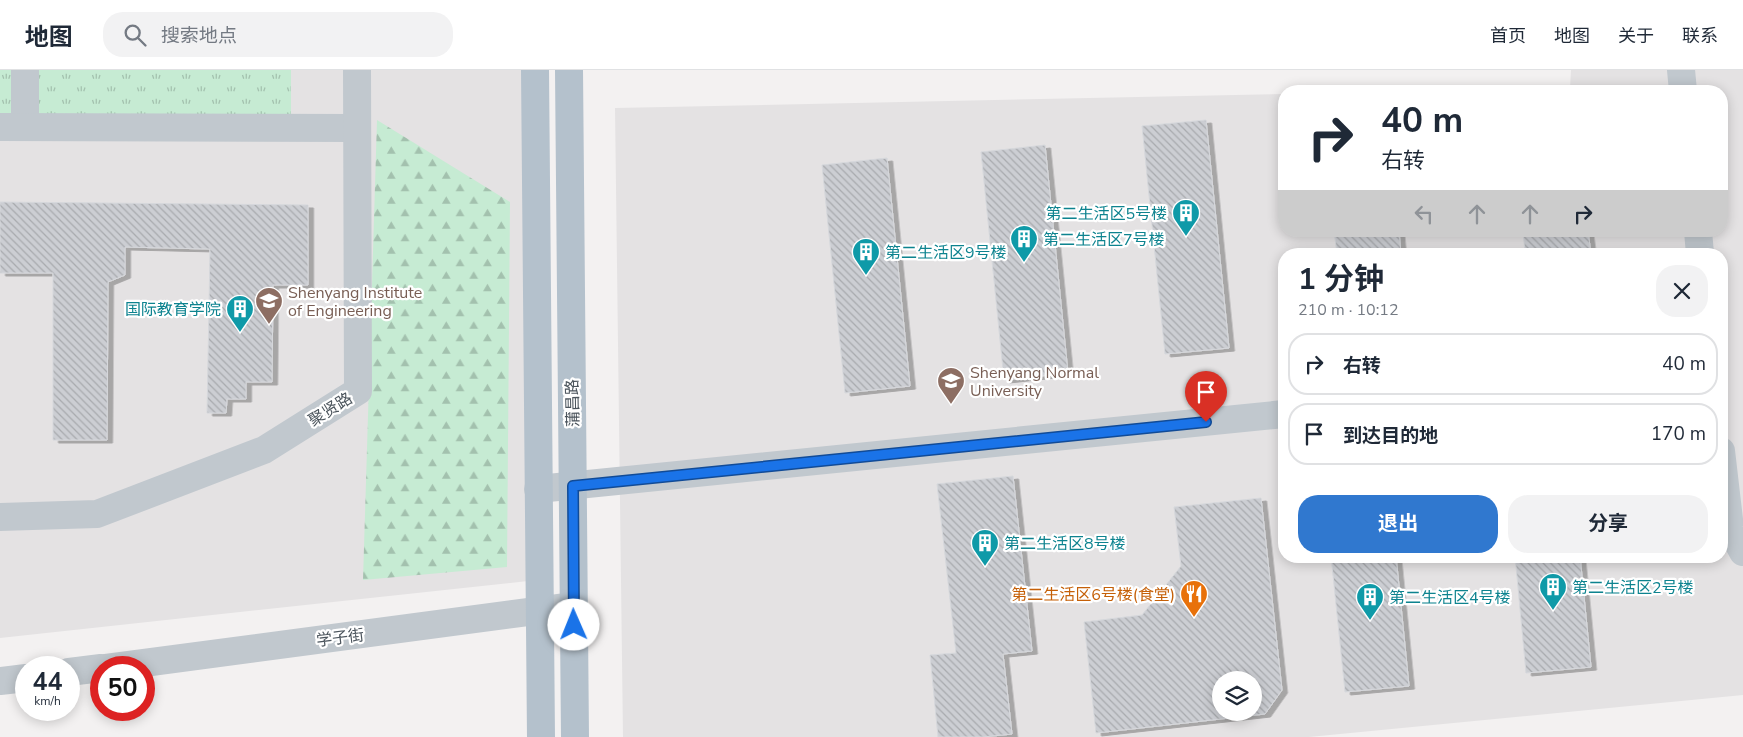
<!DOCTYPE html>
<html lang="zh">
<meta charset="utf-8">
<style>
body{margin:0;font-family:"Nunito Sans","Noto Sans SC",sans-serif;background:#f2f2f3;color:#1f2937;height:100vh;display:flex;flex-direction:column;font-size:19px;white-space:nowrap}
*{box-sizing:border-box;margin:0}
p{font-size:16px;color:#747a83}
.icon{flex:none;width:28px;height:28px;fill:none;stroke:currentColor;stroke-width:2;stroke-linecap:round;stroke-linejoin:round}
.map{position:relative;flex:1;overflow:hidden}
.drawer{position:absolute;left:1278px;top:178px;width:450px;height:315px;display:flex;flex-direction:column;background:#fff;border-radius:20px;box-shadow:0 2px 12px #0003}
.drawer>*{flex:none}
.top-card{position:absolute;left:1278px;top:15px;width:450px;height:152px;border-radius:20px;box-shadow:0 2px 12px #0003;background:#fff;color:#1f2937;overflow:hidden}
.tools{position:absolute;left:1212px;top:601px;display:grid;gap:10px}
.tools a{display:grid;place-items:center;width:50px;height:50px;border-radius:50%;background:#fff;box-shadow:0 2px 12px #0003;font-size:25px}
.speed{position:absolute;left:15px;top:586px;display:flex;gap:10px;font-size:25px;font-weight:700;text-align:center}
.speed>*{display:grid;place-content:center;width:65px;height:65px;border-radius:50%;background:#fff;box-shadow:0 2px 12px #0003;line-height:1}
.speed small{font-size:12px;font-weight:400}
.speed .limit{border:8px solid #d22;background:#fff;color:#111}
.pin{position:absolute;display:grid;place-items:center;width:42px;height:42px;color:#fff;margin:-51px -21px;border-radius:50% 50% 50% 0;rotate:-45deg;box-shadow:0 0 5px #0007}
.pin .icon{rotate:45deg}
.me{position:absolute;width:55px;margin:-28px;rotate:359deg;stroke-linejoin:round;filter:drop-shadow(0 0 4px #0008)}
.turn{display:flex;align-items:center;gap:18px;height:105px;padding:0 20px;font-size:22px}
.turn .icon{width:65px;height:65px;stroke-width:2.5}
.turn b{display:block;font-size:35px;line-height:42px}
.lanes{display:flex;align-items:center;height:48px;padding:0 20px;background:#0003;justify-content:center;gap:25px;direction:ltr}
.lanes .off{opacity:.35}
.round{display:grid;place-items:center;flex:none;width:52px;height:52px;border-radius:20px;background:#f2f2f3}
.overview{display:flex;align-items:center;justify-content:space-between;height:85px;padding:0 20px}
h1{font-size:30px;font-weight:700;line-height:38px}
.button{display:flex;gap:10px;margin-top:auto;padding:10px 20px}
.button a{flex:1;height:58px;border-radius:20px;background:#3078cf;color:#fff;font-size:20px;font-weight:700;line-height:58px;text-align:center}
.button a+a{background:#f2f2f3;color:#1f2937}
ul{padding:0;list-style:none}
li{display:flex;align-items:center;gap:15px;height:62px;margin:0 10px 8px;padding:0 10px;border:2px solid #e0e1e3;border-radius:20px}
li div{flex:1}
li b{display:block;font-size:19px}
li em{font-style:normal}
header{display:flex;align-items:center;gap:30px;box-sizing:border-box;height:70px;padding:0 25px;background:#fff;border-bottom:1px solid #e0e1e3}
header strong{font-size:24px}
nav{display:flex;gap:28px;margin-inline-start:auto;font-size:18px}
.search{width:350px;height:45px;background:#f2f2f3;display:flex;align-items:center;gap:12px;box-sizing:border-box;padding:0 18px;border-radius:20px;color:#747a83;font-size:19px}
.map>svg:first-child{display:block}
.education{fill:#e4e2e3;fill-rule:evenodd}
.grass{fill:url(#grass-tufts)}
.forest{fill:url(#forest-firs)}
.building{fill:url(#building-back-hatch);stroke:#d6d8dc;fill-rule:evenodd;filter:url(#shadow)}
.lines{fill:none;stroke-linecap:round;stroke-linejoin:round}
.minor{stroke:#c1c8ce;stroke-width:28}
.major{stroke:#b4c1cc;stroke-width:28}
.route-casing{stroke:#114b97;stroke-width:12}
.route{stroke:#1a73e8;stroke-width:9}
.labels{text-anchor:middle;stroke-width:4.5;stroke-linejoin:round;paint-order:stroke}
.culture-label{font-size:16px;fill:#0d838f;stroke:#fff;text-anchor:start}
.education-label{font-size:16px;fill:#785e54;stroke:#fff;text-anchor:start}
.street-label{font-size:16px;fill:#4b545c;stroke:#fff}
.food-label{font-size:16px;fill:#c56008;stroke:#fff;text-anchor:end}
</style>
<header>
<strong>地图</strong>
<div class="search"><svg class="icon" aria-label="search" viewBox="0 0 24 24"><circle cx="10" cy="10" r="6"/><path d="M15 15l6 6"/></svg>搜索地点</div>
<nav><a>首页</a><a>地图</a><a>关于</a><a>联系</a></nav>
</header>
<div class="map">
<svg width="1743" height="667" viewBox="0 0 1743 667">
<defs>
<pattern id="grass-tufts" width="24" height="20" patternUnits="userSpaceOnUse" patternTransform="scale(1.25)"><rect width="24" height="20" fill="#c6ebd3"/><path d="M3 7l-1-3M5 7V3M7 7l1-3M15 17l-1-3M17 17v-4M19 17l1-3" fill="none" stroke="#a3c1ae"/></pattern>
<pattern id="forest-firs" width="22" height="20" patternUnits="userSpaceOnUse" patternTransform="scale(1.25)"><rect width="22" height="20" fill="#c6ebd3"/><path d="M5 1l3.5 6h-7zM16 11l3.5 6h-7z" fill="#a3c1ae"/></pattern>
<pattern id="building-back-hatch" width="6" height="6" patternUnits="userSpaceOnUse" patternTransform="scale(1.25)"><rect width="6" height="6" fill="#ccced3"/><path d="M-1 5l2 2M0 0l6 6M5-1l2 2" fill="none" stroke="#a8aaae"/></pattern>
<filter id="shadow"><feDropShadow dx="5.5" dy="3" stdDeviation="0" flood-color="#0004"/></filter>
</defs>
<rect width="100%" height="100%" fill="#f3f1f1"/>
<g class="education">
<polygon points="0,0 540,0 537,510 0,568"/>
<path d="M1571 0H1743V625L1309 667H623L615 38 1284 24V161H1721V21H1403L1570 18ZM1284 184H1721V486H1284ZM1221 610H1254V642H1221Z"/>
</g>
<polygon class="grass" points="0,0 291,0 291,50 0,49"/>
<polygon class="forest" points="377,50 510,132 507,497 363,510"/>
<g class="building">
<polygon points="1206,50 1229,278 1165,284 1142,56"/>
<polygon points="1045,75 1068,303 1004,310 981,82"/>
<polygon points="887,88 910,316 845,323 822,95"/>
<polygon points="0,132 308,135 308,215 273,215 272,312 246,312 246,329 227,329 226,343 207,343 210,179 125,177 125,205 108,212 107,370 53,370 53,203 0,203"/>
<polygon points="1334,161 1399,161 1401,184 1337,184"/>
<polygon points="1523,161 1588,161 1591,184 1525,184"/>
<polygon points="1013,406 1032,581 1003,584 1012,664 983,667 938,667 930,585 956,583 937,414"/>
<path d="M1261 428 1282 620 1265 644 1096 663 1084 552 1142 545 1181 496 1174 437ZM1221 610H1254V642H1221Z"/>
<polygon points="1331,486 1396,486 1409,616 1345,622"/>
<polygon points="1515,486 1580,486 1591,597 1526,603"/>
</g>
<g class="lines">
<g class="minor">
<polyline points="25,0 25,57"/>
<polyline points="1681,0 1683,21"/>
<polyline points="0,57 357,58"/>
<polyline points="1698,161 1700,184"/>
<polyline points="1721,381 1730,458 1743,482"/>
<polyline points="538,419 1284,344"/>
<polyline points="0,447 97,444 264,380 358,321 357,0"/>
<polyline points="106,598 574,536"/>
<polyline points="69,602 101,598"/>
<polyline points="0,611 26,608"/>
</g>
<g class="major">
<polyline points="535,0 541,667"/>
<polyline points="569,0 575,667"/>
</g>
</g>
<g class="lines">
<defs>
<polyline id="route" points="574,555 573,416 1206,352"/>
</defs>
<use href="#route" class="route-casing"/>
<use href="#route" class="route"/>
</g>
<defs>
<symbol id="building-pin" viewBox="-11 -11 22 30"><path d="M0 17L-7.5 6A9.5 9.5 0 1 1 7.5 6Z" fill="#0f9aa8" stroke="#fff"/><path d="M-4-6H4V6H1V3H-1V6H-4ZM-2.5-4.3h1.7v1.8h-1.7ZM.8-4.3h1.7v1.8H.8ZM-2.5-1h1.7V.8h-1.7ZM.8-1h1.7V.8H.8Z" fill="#fff"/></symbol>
<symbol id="university-pin" viewBox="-11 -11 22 30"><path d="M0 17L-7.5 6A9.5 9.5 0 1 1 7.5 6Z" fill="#8d6e63" stroke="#fff"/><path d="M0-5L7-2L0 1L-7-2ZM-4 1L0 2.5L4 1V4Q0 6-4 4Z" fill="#fff"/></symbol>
<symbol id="restaurant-pin" viewBox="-11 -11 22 30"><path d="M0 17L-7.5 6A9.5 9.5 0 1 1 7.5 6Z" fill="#e8710a" stroke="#fff"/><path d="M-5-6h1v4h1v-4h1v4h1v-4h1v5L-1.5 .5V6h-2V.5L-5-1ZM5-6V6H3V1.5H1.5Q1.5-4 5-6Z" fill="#fff"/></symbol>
</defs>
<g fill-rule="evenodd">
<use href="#building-pin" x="1170" y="127" width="32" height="43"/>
<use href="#building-pin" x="1008" y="153" width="32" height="43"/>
<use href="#building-pin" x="850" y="166" width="32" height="43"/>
<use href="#university-pin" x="253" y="215" width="32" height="43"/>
<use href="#building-pin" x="224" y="223" width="32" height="43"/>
<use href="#university-pin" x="935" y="295" width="32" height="43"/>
<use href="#building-pin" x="969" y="457" width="32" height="43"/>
<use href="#building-pin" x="1537" y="501" width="32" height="43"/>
<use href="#restaurant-pin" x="1178" y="508" width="32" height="43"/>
<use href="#building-pin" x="1354" y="511" width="32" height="43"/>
</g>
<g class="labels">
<g class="culture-label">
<text x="1167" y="149" text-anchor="end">第二生活区5号楼</text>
<text x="1043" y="175">第二生活区7号楼</text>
<text x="885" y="188">第二生活区9号楼</text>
<text x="221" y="245" text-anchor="end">国际教育学院</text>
<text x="1004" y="479">第二生活区8号楼</text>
<text x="1572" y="523">第二生活区2号楼</text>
<text x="1389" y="533">第二生活区4号楼</text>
</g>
<g class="education-label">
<text x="288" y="228">Shenyang Institute<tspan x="288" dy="18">of Engineering</tspan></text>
<text x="970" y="308">Shenyang Normal<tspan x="970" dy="18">University</tspan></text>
</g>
<g class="street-label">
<text transform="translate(572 333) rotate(-91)" y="6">蒲昌路</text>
<text transform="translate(330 339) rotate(-32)" y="6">聚贤路</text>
<text transform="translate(340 567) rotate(-7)" y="6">学子街</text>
</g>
<g class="food-label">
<text x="1175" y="530">第二生活区6号楼(食堂)</text>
</g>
</g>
</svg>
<div class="tools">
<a><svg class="icon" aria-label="layers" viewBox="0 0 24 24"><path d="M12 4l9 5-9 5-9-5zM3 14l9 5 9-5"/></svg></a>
</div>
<div class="speed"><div>44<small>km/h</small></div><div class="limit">50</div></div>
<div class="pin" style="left:1206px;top:352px;background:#d93025"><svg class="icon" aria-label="arrive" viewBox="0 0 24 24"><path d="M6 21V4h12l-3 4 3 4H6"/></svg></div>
<svg class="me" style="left:574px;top:555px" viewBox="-20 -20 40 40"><circle r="19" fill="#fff"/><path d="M0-13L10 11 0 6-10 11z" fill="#1a73e8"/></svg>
<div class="top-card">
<div class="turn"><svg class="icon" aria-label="right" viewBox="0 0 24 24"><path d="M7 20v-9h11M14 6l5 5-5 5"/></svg><div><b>40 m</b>右转</div></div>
<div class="lanes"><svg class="icon off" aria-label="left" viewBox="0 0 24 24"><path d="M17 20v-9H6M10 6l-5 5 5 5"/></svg><svg class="icon off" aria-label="ahead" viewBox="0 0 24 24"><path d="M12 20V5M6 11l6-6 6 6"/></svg><svg class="icon off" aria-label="ahead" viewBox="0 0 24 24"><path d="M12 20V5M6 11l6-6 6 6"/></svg><svg class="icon" aria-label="right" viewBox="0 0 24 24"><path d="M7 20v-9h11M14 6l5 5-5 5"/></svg></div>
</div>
<section class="drawer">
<div class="overview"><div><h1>1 分钟</h1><p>210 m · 10:12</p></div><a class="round"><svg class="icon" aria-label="close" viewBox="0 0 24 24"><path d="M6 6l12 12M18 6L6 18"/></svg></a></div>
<ul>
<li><svg class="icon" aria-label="right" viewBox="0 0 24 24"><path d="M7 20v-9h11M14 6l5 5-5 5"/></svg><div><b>右转</b></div><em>40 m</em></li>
<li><svg class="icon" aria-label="arrive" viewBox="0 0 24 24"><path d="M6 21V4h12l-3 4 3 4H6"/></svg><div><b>到达目的地</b></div><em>170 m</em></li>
</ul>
<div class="button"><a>退出</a><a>分享</a></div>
</section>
</div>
